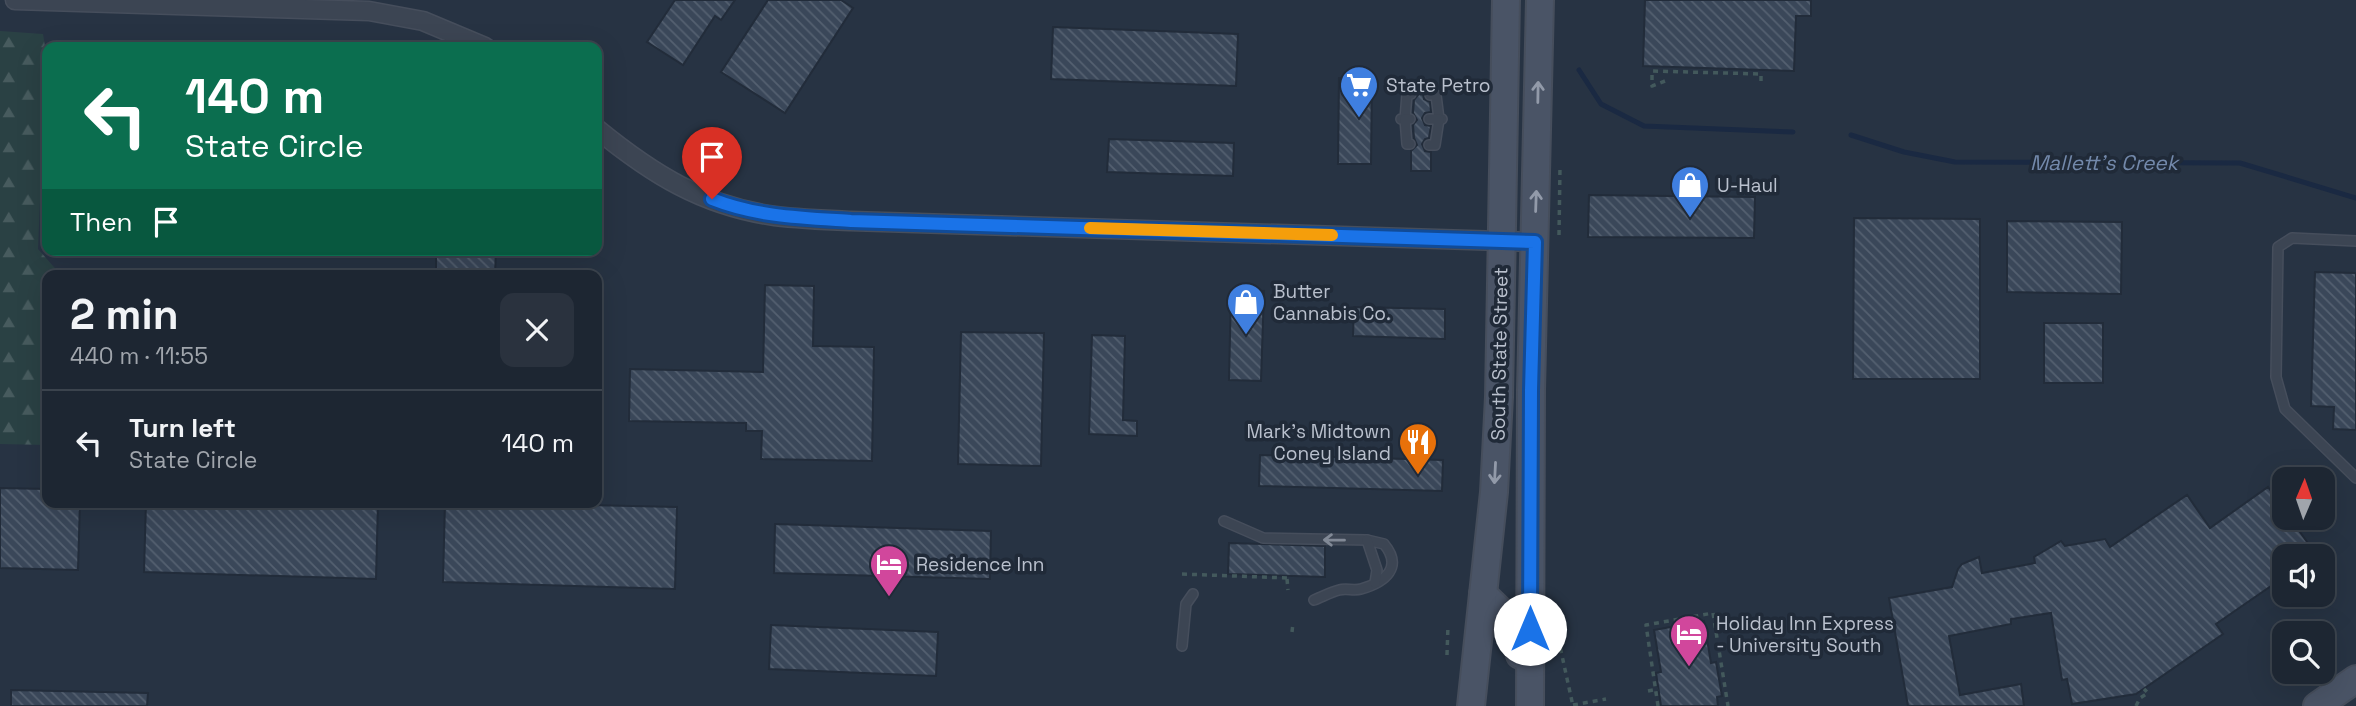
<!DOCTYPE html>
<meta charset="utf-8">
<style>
body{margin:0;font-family:"Space Grotesk",sans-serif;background:#2a323e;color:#f1f3f6;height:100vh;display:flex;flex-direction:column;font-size:26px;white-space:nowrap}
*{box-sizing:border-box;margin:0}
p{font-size:23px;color:#a0a5ac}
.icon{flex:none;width:38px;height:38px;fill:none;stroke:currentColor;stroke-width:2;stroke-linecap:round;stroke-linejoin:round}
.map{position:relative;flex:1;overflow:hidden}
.panel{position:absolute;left:42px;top:270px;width:560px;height:238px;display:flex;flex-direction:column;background:#1d2632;border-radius:14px;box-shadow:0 7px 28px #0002,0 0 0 2px #3b434d}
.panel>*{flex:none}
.banner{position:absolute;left:42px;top:42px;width:560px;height:214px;border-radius:14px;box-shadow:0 7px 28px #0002,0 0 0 2px #3b434d;background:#0b6e4f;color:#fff;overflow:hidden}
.needle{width:46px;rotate:2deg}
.fabs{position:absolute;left:2272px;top:467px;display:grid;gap:14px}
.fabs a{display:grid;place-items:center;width:63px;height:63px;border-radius:14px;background:#1d2632;box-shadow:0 7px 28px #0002,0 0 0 2px #3b434d;font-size:35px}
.pin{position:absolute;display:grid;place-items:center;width:60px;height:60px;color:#fff;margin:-72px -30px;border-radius:50% 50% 50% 0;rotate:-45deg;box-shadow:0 0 7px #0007}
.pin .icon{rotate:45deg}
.me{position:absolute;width:77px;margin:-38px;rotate:0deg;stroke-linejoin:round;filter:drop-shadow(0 0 5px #0008)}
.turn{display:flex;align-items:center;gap:24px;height:147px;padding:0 28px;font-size:32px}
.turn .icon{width:91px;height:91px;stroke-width:2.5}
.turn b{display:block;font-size:49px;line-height:60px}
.then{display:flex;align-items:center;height:66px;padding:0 28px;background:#0003;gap:14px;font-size:26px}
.round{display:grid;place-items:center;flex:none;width:74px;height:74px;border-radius:14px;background:#2a323e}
.head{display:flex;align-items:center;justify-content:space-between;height:119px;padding:0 28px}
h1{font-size:42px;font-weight:700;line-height:52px}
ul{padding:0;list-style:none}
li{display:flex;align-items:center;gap:21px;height:105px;padding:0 28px;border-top:2px solid #3b434d}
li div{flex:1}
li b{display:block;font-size:26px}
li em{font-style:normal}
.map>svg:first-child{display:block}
.forest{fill:url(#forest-firs)}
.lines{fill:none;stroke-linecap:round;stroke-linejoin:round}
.stream{stroke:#1a2942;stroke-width:5}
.building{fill:url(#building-back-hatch);stroke:#222c3a;stroke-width:2}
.lane-casing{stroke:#464e5c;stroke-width:12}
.street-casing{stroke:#464e5c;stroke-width:21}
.secondary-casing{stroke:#464e5c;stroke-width:30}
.path{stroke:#43595c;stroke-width:3.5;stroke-dasharray:5 5;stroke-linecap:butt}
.lane{stroke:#3c4553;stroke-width:9}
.street{stroke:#3c4553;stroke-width:18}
.secondary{stroke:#4a5466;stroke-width:26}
.oneway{stroke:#929aa9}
.oneway2{stroke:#818996}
.route-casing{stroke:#114b97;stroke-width:18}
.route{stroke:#1a73e8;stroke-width:12}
.slow{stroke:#f59e0b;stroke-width:12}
.labels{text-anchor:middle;stroke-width:7;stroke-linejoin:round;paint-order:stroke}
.poi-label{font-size:19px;fill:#b9c0cd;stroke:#202a38;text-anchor:start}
.street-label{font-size:19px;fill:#b9c0cd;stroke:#202a38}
.water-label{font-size:21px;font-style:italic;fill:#7389ab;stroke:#202a38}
</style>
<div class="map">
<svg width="2356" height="706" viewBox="0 0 2356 706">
<defs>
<pattern id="forest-firs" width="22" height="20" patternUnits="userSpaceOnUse" patternTransform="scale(1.75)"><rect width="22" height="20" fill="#2a4144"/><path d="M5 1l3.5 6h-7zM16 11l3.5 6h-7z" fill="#475b5e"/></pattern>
<pattern id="building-back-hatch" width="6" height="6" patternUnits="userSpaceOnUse" patternTransform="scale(1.75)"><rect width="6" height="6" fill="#3a4759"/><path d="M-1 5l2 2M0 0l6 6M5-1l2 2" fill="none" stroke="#546070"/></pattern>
</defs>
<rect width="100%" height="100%" fill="#273343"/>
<polygon class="forest" points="0,31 43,34 46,53 38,249 61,275 47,275 47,445 0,444"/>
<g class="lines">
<g class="stream">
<polyline points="1579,70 1601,104 1644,126 1793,132"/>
<polyline points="1851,135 1904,152 1955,162 2240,163 2356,198"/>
</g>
</g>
<g class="building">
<polygon points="675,0 735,0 721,20 715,16 683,65 647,42"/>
<polygon points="768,0 841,0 853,8 785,113 721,72"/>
<polygon points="1645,0 1811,0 1811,16 1796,16 1794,71 1643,66"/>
<polygon points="1053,27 1238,34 1236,86 1051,79"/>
<polygon points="1339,78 1372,78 1371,164 1338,164"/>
<polygon points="1412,81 1432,81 1432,88 1426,89 1423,94 1424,99 1430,102 1431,112 1425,113 1422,118 1425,125 1431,126 1429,138 1425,139 1422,144 1425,151 1431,152 1431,171 1411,171 1411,151 1417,145 1414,138 1413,125 1417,120 1413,113 1414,100 1418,95 1417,90 1412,87"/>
<polygon points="1109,139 1234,143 1233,176 1107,172"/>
<polygon points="1589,195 1755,197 1754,238 1588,237"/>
<polygon points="1854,218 1980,219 1980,379 1853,379"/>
<polygon points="2007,221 2122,222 2121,294 2007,292"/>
<polygon points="436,250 496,250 495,275 436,275"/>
<polygon points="2315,272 2356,273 2356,430 2333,429 2334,407 2311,406"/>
<polygon points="765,285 814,286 813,346 874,347 872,461 761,459 762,431 746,431 746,423 629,421 630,369 763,372"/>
<polygon points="1231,290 1264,291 1261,381 1229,380"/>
<polygon points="1354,307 1445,309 1445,339 1353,336"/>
<rect x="2044" y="323" width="59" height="60"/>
<polygon points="961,332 1044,333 1041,466 958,464"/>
<polygon points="1092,335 1125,336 1123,420 1137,421 1137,436 1089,434"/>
<polygon points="1260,455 1443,460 1442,491 1259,486"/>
<polygon points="2268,487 2284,509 2284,518 2290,518 2317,556 2284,556 2284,577 2216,624 2223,634 2136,694 2072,704 2067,679 2062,680 2051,613 2011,619 2011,624 1949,636 1960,695 2021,684 2024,706 1908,706 1889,598 1952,587 1958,569 1962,564 1979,557 1982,573 2035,563 2034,557 2061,541 2065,546 2105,539 2110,547 2187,495 2210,528"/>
<polygon points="0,488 47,489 47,502 80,502 78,570 0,568"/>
<polygon points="146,502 378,502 376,579 144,572"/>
<polygon points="445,502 677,507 675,589 443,582"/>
<polygon points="775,524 991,531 990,579 774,573"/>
<polygon points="1229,543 1325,546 1325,577 1228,574"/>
<polygon points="1704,621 1711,663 1716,662 1722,696 1717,697 1718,706 1661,706 1656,673 1661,672 1654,630"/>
<polygon points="771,625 938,632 936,676 769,669"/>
<polygon points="11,690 148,693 147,706 11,706"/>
</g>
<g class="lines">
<defs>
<g id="lane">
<polyline points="1430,95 1436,95 1439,119 1442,119"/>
<polyline points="1401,119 1405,119 1407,94 1411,94"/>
<polyline points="1410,119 1405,119 1407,144 1410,144"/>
<polyline points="1429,145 1435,145 1439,119 1429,119"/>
<polyline points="2356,241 2292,238 2278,247 2276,377 2285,409 2356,478"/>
<path d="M1224 521 1263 538 1367 540 1384 544C1403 567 1386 582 1361 589 1354 591 1346 588 1339 590 1331 592 1322 597 1314 600"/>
<polyline points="1367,540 1377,570 1375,583"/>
<polyline points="1182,646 1186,604 1193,594"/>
</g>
<g id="street">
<polyline points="15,0 369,11 423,21 485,47"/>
<path d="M597 129C652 174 703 206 775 216 800 219 826 220 851 221L1535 242"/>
</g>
<g id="secondary">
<polyline points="1483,594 1512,622 1520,655"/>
<polyline points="1471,706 1494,492 1499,397 1506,0"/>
<polyline points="1530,706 1531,390 1540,0"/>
<polyline points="2317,706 2356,679"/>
</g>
</defs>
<use href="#lane" class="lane-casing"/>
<use href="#street" class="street-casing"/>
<use href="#secondary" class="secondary-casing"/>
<g class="path">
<polyline points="1665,81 1652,86 1652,71 1761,74 1761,84"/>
<polyline points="1559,235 1560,167"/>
<polyline points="1182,574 1287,578"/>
<polyline points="1287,579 1288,590"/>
<polyline points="1554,619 1573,706"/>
<polyline points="1292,632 1293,623"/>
<polyline points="1447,655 1448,625"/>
<polyline points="1648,691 1658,689"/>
<polyline points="1573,705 1606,699"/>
<polyline points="1658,706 1646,625 1713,613 1728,706"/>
<polyline points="2136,706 2140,698 2148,693 2144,689"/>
</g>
<use href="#lane" class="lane"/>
<use href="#street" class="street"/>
<use href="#secondary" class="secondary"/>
</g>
<defs><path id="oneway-shaft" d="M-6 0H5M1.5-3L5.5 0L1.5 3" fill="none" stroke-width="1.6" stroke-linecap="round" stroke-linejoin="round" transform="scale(1.75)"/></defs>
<g class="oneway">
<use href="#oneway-shaft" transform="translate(1538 92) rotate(-89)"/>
<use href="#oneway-shaft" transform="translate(1536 201) rotate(-88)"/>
<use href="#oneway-shaft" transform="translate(1495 473) rotate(93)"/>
</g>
<use class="oneway2" href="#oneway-shaft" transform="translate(1334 540) rotate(-179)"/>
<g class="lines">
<defs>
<path id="route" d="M712 199C757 217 804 218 851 221L1535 242 1531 390 1530 629"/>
</defs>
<use href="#route" class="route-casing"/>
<use href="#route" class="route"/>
<polyline class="slow" points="1090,228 1332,235"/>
</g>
<defs>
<symbol id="supermarket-pin" viewBox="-11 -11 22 30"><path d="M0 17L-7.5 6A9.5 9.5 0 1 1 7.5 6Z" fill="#3f7fe0" stroke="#202a38"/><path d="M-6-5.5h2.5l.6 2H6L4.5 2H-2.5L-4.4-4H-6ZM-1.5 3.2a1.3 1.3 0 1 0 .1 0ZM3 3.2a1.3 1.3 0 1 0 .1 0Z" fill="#fff"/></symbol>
<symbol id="shop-pin" viewBox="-11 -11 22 30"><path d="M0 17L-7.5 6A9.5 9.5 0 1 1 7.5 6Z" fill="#3f7fe0" stroke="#202a38"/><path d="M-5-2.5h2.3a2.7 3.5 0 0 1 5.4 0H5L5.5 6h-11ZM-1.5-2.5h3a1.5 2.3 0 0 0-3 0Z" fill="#fff"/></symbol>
<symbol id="restaurant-pin" viewBox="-11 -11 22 30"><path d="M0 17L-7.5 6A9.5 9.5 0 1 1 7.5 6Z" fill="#e8710a" stroke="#202a38"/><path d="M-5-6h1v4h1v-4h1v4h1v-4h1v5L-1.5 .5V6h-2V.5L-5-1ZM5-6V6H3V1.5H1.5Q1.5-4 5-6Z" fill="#fff"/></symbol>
<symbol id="hotel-pin" viewBox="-11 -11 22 30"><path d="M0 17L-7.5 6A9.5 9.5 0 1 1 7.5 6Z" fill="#d1479c" stroke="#202a38"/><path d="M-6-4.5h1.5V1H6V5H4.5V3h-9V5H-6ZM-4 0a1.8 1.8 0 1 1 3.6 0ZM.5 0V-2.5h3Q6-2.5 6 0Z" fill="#fff"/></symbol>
</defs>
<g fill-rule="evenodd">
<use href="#supermarket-pin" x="1337" y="63" width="44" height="60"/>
<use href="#shop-pin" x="1668" y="163" width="44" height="60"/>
<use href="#shop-pin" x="1224" y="280" width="44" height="60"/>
<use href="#restaurant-pin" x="1396" y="420" width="44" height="60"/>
<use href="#hotel-pin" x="867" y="542" width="44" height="60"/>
<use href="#hotel-pin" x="1667" y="612" width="44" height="60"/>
</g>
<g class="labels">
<g class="poi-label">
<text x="1386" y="92">State Petro</text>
<text x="1717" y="192">U-Haul</text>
<text x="1273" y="298">Butter<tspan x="1273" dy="22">Cannabis Co.</tspan></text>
<text x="1391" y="438" text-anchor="end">Mark's Midtown<tspan x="1391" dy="22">Coney Island</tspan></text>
<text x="916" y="571">Residence Inn</text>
<text x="1716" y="630">Holiday Inn Express<tspan x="1716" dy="22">- University South</tspan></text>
</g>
<g class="street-label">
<text transform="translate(1499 354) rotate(-89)" y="7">South State Street</text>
</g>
<g class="water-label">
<text x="2104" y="170">Mallett's Creek</text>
</g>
</g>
</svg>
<div class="fabs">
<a><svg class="needle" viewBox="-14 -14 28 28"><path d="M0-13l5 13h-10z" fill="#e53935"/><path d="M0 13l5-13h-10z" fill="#a0a5ac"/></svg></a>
<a><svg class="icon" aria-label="sound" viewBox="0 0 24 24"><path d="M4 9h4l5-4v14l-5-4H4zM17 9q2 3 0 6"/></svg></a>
<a><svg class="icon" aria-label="search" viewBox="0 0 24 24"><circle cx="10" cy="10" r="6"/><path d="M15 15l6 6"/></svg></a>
</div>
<div class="pin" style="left:712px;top:199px;background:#d93025"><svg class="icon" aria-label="arrive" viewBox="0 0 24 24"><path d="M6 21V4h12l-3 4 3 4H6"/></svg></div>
<svg class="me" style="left:1530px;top:629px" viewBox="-20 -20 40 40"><circle r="19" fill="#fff"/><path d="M0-13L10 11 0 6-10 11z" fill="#1a73e8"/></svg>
<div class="banner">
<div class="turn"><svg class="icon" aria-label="left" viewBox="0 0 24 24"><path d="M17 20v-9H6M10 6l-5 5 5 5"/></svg><div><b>140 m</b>State Circle</div></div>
<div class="then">Then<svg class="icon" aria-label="arrive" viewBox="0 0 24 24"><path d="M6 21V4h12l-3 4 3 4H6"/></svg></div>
</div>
<section class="panel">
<div class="head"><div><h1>2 min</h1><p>440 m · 11:55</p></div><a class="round"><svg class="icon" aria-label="close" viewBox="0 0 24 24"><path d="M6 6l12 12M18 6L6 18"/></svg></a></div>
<ul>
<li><svg class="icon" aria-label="left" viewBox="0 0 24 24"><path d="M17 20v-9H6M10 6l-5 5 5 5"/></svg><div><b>Turn left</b><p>State Circle</p></div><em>140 m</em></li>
</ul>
</section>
</div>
